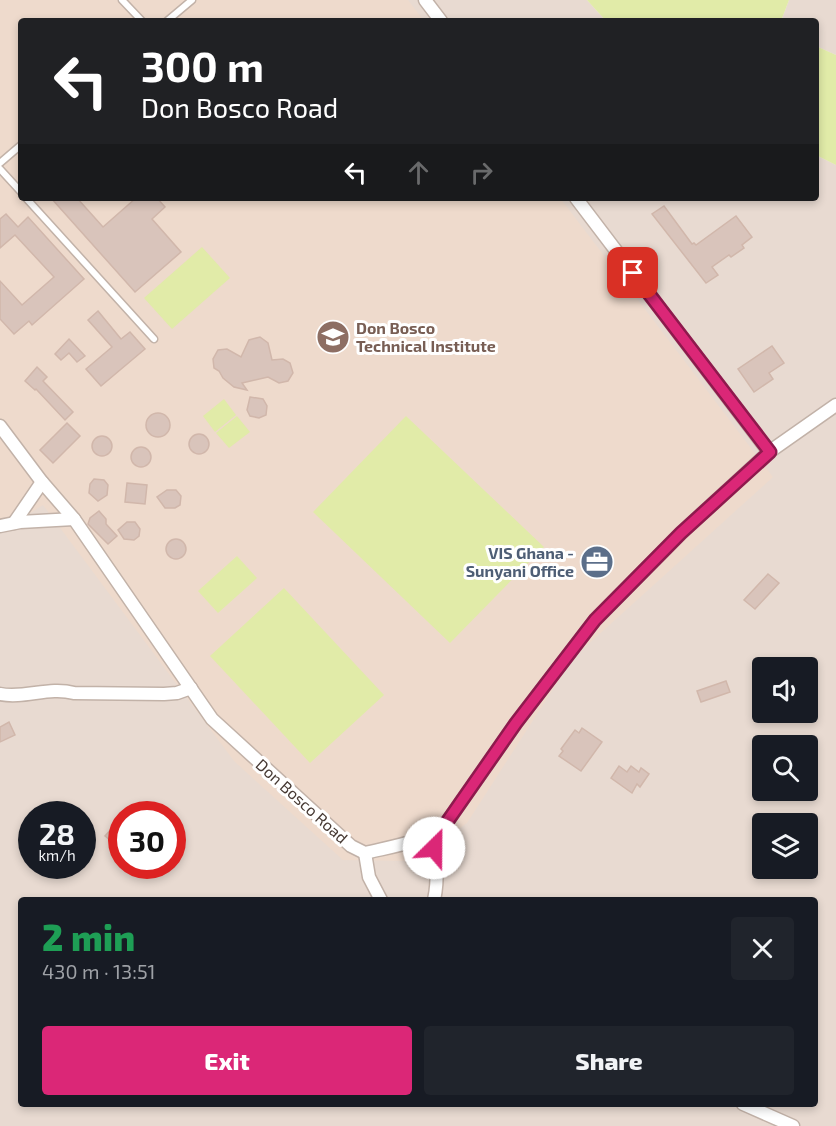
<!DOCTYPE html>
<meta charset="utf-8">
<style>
body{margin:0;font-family:"Exo 2",sans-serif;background:#20242c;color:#f1f3f6;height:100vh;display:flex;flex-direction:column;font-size:22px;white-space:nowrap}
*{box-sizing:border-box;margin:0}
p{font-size:20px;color:#9ea1a6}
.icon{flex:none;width:33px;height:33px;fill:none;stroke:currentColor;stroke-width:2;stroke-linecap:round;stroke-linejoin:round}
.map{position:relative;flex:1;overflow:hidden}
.panel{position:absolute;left:18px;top:897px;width:800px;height:210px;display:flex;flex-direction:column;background:#171b24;border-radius:6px;box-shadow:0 3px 9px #0003}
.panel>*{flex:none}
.guide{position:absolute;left:18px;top:18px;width:801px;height:183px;border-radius:6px;box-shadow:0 3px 9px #0003;background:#202124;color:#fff;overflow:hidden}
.controls{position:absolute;left:752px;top:657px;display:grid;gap:12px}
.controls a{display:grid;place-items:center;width:66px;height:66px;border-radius:6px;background:#171b24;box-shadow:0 3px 9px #0003;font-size:30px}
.speed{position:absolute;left:18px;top:801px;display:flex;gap:12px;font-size:30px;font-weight:700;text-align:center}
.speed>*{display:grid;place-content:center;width:78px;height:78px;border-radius:50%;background:#171b24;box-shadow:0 3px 9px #0003;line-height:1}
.speed small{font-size:15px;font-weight:400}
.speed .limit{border:9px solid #d22;background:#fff;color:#111}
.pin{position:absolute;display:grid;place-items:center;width:51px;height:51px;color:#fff;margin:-26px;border-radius:12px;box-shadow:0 3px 9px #0006}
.me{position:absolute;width:66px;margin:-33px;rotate:23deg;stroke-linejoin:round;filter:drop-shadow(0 0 4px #0008)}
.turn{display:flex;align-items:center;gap:21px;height:126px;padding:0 24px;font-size:27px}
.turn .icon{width:78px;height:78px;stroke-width:2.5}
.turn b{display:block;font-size:42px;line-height:51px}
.lanes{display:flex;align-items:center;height:57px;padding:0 24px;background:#0003;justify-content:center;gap:30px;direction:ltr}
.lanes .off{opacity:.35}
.round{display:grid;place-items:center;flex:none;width:63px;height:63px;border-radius:6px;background:#20242c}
.summary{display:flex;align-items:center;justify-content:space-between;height:102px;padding:0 24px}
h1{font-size:36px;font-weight:800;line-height:45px;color:#1e9e55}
.cta{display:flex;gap:12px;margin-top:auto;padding:12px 24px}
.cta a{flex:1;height:69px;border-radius:6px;background:#db2777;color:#fff;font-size:24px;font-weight:800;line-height:69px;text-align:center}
.cta a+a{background:#20242c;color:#f1f3f6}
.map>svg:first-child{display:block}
.residential{fill:#e8dad1;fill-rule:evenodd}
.education{fill:#eedacc}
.green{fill:#e1eba8}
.building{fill:#d9c4bb;stroke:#d1b7ab;stroke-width:1.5}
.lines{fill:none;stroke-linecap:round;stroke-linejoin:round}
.service-casing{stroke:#c2b2a8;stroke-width:9}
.minor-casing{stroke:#c2b2a8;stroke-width:15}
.service{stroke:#fff;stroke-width:6}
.minor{stroke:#fff;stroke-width:12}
.route-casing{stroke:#8e194d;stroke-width:15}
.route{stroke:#db2777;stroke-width:10}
.labels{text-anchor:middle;stroke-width:6;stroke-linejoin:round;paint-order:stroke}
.education-label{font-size:16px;font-weight:bold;fill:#785e54;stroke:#fff;text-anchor:start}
.service-label{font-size:16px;font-weight:bold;fill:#4e5e75;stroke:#fff;text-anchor:end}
.street-label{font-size:16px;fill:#463933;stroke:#fff}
</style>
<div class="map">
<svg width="836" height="1126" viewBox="0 0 836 1126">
<rect width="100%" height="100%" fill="#f3eae3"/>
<g class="residential">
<path d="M0 0H587L606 21H21V198H816V155L836 165V1126H0ZM762 668H807V712H762ZM762 746H807V790H762ZM32 814H82V866H32ZM122 814H172V866H122ZM762 824H807V868H762ZM21 900H814V1104H21Z"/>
<polygon points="789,0 836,0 836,55 816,46 816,21 781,21"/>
</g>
<polygon class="education" points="0,0 408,0 424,21 21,21 21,198 560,198 773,477 573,658 467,823 414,861 343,860 234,761 43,505 0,532"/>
<g class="green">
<polygon points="587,0 789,0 781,21 606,21"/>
<polygon points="816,46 836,55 836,165 816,155"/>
<polygon points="202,247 230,278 172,329 144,298"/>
<polygon points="224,399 236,415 215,432 203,416"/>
<polygon points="237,416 250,432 229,448 216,433"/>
<polygon points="406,416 544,547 450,643 313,512"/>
<polygon points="237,556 257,578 218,613 198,591"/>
<polygon points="284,588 384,695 310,763 210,656"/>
</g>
<g class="building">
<polygon points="51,198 77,198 103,227 136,198 157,198 165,207 152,219 181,252 135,292"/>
<polygon points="664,206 692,244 694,243 696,245 736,216 752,237 742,245 744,248 731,257 729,255 712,267 718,275 706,283 652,214"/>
<polygon points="6,214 18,227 28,217 84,279 32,325 29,321 14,334 0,319 0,281 22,305 54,277 15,235 0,248 0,219"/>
<polygon points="98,311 121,339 130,332 145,349 101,386 86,369 112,347 88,320"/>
<polygon points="260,337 268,343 272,360 283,359 290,363 293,373 288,381 279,383 268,377 242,383 247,390 234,387 223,378 219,371 214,368 213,359 218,350 227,349 241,357 249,340"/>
<polygon points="69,339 85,356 77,362 69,353 61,360 55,354"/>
<polygon points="772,346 784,363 769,373 773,379 754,392 738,369"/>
<polygon points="37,367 47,377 43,381 73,412 65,420 36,389 35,390 25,381"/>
<polygon points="250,397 263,399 267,406 266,415 259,418 250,416 247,410"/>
<circle cx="158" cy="425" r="12"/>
<polygon points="67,423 80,436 53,463 40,450"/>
<circle cx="199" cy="444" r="10"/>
<circle cx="102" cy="446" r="10"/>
<circle cx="141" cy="457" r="10"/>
<polygon points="94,479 104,480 108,485 107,495 98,501 89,493 90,484"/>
<polygon points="127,483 147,485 145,504 125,502"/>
<polygon points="167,490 176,490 181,496 180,505 175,508 165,508 157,497"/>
<polygon points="99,511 106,519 106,524 117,536 108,544 88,524 90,518"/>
<polygon points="127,522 135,522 140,529 139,536 134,540 124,539 118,530"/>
<circle cx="176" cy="549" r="10"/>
<polygon points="768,574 779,583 755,609 744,600"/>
<polygon points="726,681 730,692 701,702 697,691"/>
<polygon points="9,722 15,735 0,742 0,727"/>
<polygon points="582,728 602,742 581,771 559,756 563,751 561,749 575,730 579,733"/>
<polygon points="619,766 627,772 631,766 639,772 641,768 649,774 640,787 637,784 632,793 611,778"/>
<polygon points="113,827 122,834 122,850 105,836"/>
</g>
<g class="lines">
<defs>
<g id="service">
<polyline points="122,0 142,21"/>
<polyline points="167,21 192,0"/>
<polyline points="0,163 21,145"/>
<polyline points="0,169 21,192"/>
<polyline points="26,198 154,339"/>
</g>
<g id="minor">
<polyline points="425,0 441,21"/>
<polyline points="576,198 769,452"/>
<path d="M0 426 42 482 74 519 212 719 351 846 365 853C393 846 424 843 447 822L516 723 595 620 681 533 769 452 836 405"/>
<polyline points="14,523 42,482"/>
<polyline points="0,526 20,522 74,519"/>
<path d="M0 694C25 699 49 686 74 693L164 694 177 693 191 688"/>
<path d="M432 833C436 856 439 878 434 900"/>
<polyline points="365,853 369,877 381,900"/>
<polyline points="743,1104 793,1126"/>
</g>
</defs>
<use href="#service" class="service-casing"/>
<use href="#minor" class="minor-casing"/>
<use href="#service" class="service"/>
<use href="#minor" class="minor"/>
</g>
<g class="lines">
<defs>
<polyline id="route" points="434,848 432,834 447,822 516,723 595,620 681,533 770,452 633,273"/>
</defs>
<use href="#route" class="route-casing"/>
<use href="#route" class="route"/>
</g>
<defs>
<symbol id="school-disc" viewBox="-11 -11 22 22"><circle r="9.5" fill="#8d6e63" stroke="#fff"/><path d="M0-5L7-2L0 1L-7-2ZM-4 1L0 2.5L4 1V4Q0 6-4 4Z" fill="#fff"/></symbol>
<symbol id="office-disc" viewBox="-11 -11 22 22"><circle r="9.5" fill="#5c6f8a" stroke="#fff"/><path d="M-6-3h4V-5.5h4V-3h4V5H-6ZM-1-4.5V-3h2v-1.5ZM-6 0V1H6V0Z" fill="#fff"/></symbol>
</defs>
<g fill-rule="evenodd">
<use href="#school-disc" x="314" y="318" width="38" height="38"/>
<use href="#office-disc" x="578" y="543" width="38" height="38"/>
</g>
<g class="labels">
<g class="education-label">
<text x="356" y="334">Don Bosco<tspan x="356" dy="18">Technical Institute</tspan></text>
</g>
<g class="service-label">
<text x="574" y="559">VIS Ghana -<tspan x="574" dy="18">Sunyani Office</tspan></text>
</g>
<g class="street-label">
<text transform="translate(302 801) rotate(42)" y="6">Don Bosco Road</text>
</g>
</g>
</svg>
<div class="controls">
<a><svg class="icon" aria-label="sound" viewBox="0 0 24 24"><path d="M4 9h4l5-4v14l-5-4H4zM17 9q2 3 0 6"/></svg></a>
<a><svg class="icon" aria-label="search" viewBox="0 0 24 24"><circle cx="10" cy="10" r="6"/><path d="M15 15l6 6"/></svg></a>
<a><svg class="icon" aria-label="layers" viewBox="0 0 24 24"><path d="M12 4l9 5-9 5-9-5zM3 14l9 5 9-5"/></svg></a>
</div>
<div class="speed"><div>28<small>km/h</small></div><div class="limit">30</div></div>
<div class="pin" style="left:633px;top:273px;background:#d93025"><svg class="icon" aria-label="arrive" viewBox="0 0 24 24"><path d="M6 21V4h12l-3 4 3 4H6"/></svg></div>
<svg class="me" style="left:434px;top:848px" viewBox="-20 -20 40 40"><circle r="19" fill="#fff"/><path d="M0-13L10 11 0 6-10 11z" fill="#db2777"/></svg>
<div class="guide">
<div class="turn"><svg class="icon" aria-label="left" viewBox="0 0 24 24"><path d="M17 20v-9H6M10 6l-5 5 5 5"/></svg><div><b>300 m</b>Don Bosco Road</div></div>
<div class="lanes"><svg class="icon" aria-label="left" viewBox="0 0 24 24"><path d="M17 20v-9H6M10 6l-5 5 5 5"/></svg><svg class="icon off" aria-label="ahead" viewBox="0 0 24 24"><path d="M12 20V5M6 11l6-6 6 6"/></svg><svg class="icon off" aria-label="right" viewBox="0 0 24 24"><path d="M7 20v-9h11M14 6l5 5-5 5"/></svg></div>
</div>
<section class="panel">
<div class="summary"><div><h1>2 min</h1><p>430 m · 13:51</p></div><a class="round"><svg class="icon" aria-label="close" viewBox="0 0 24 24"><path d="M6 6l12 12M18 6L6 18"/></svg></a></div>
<div class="cta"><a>Exit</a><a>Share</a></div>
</section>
</div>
